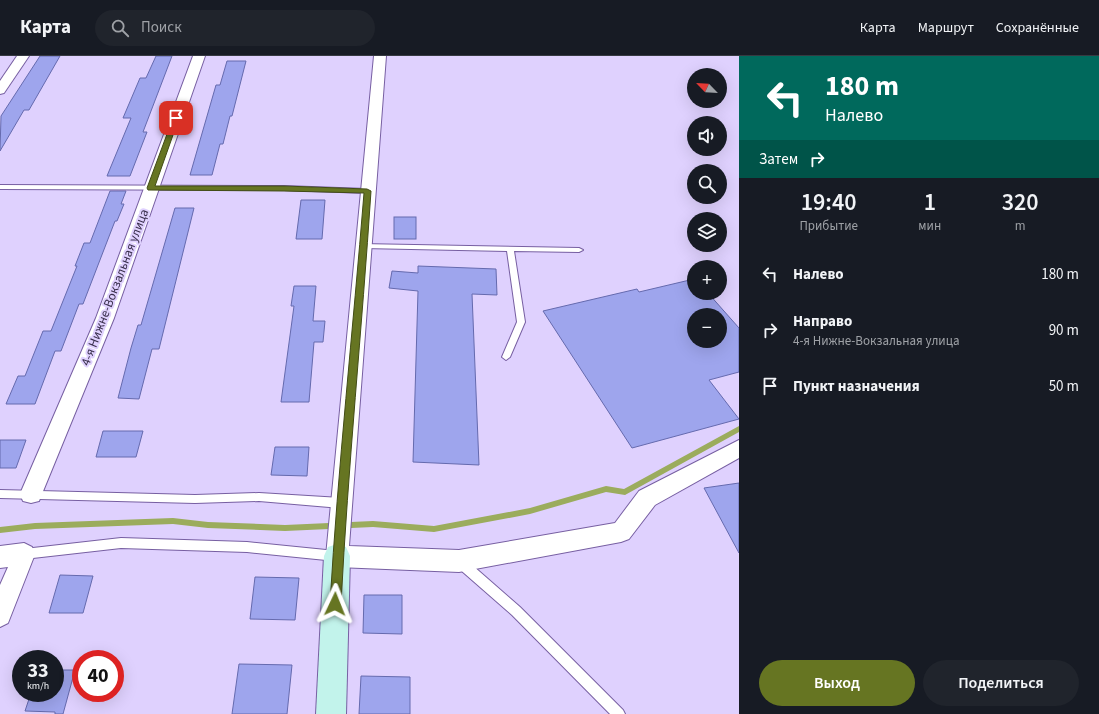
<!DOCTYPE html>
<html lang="ru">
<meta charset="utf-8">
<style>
body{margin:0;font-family:"Source Sans 3",sans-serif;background:#20242c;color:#f1f3f6;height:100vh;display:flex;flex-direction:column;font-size:15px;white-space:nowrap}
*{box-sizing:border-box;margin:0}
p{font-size:13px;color:#9ea1a6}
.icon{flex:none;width:22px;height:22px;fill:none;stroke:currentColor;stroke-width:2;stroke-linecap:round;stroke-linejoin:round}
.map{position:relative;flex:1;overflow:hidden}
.side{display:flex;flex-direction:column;background:#171b24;width:360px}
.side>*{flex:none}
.guide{background:#00695c;color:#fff;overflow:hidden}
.needle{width:26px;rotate:295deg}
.controls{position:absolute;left:687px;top:12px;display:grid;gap:8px}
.controls a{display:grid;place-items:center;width:40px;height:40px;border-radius:50%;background:#171b24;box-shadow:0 4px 16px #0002;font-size:20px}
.speed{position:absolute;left:12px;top:594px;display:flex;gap:8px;font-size:20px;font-weight:700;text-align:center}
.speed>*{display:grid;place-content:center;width:52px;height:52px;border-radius:50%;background:#171b24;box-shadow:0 4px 16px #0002;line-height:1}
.speed small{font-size:10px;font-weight:400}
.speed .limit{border:6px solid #d22;background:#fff;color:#111}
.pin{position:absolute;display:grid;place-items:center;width:34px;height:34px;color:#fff;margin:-17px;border-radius:8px;box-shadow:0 2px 6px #0006}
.me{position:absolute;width:44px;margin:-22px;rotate:2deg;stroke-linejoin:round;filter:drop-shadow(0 0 3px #0008)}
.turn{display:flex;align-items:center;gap:14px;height:84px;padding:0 20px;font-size:18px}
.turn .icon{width:52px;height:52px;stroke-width:2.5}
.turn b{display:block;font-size:28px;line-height:34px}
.then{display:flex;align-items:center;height:38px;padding:0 20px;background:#0003;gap:8px;font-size:15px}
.eta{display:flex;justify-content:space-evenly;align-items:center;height:68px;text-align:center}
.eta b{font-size:24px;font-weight:600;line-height:28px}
.primary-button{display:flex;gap:8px;margin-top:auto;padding:8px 20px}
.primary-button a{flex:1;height:46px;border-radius:24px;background:#667522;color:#fff;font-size:16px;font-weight:600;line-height:46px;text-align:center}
.primary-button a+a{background:#20242c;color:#f1f3f6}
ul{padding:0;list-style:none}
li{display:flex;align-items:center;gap:12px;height:56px;padding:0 20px}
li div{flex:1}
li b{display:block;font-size:15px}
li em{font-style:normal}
header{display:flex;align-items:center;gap:24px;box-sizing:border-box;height:56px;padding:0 20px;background:#171b24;border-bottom:1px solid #363941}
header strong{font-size:19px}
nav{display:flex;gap:22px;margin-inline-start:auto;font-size:14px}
.search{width:280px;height:36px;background:#20242c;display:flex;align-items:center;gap:10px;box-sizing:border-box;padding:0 14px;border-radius:22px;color:#9ea1a6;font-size:15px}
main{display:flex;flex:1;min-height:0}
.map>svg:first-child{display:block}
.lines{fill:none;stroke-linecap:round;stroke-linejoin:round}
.stream{fill:#9bac5d;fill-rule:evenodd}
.building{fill:#9ea5ed;stroke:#656aae;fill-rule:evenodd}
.lane-casing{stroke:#775fa2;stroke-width:2}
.street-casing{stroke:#775fa2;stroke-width:2}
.secondary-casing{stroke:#775fa2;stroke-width:2}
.lane{fill:#fff;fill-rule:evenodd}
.street{fill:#fff;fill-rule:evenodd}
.secondary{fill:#c2f3eb;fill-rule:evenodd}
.route{fill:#667522;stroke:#424c16}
.labels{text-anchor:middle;stroke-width:4;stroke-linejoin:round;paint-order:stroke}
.street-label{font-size:13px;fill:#382e4b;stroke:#dfd1fe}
</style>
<header>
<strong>Карта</strong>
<div class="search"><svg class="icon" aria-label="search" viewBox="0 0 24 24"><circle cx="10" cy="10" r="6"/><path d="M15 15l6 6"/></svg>Поиск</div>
<nav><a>Карта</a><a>Маршрут</a><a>Сохранённые</a></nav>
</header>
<main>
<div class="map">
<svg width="739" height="658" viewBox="0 0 739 658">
<rect width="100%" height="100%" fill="#dfd1fe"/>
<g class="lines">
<polygon class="stream" points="739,370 739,376 625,439 606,436 530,458 434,476 373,471 285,475 208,472 173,468 35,473 0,477 0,471 35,467 173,462 208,466 285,469 373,465 434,470 530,452 606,430 624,433"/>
</g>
<g class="building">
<polygon points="40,0 60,0 29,54 24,54 0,95 1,60"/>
<polygon points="156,0 172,0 143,76 147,76 130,120 107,120 131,62 123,62 140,22 146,22"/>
<polygon points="227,5 246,5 232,60 230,60 223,88 220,88 212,119 190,119 216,29 220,29"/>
<polygon points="110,135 126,135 121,148 124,148 117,165 115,165 83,248 79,248 61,295 55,295 35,348 6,348 18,320 25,320 43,275 51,275 77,210 75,210 84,187 90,187"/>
<polygon points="301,144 325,144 322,183 296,183"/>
<polygon points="175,152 194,152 159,293 152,293 139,343 118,342 131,292 138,269 141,269"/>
<rect x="394" y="161" width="22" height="22"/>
<polygon points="418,210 496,213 497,239 472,238 479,409 413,406 418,235 389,232 392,215 418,217"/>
<path d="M694 223V237H708L739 272V316L709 324 739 363 632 392 543 255 637 233 639 236ZM694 259H720V285H694Z"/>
<polygon points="294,230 316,230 313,265 325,265 323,286 314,286 309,346 281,346 294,250 291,250"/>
<polygon points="103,375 143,375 136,401 96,401"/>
<polygon points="0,384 26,384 16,412 0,412"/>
<polygon points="275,391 309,391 307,420 271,419"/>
<polygon points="739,427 739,497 704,432"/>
<polygon points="60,519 93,520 83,557 49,557"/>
<polygon points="255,521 299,522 295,564 250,563"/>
<polygon points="364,539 402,539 402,578 363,577"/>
<polygon points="239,608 292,609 287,658 232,658"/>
<polygon points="55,614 75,614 63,658 55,658 55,656 25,655 31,637 55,637"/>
<polygon points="361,620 410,621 410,658 359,658"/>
</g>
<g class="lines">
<defs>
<g id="lane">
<polygon points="0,129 284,130 367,133 370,135 367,137 284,134 0,133"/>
<polygon points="360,188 579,192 583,194 579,196 514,195 525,266 510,301 506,304 502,301 517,266 507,195 363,192 360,192"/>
<polygon points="0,434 195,439 259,437 341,442 345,444 346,447 345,450 341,452 259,445 195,447 0,442"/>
<polygon points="121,482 247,486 336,495 340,496 341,500 340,504 336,505 247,496 121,492 24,503 20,502 19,498 20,494 24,493"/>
<polygon points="460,501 464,502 520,551 623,654 625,658 610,658 512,559 456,510 455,506 456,502"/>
</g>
<g id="street">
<polygon points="17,0 29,0 4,37 0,38 0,25"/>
<polygon points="193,0 205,0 114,262 39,445 31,447 23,445 20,438 96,262"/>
<polygon points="374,0 386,0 349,490 459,494 615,467 639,435 739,384 739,402 655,449 629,483 621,486 459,516 337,511 329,507 326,500"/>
<polygon points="24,487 32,491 35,498 8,567 0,571 0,529 8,511 0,512 0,490"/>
</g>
<polygon id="secondary" points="337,488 346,491 350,500 346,658 316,658 324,500 328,491"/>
</defs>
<use href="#lane" class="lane-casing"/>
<use href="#street" class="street-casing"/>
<use href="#secondary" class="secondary-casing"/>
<use href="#lane" class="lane"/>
<use href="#street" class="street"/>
<use href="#secondary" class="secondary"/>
</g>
<path class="route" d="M176 60 179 62 155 130H284L367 133 371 135C362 273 348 410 341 548L339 552 335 553 331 552 330 548C338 411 353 274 364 137L284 135 148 134 147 132 173 62Z"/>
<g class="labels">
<g class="street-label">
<text transform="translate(114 231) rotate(-69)" y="5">4-я Нижне-Вокзальная улица</text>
</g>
</g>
</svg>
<div class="controls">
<a><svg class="needle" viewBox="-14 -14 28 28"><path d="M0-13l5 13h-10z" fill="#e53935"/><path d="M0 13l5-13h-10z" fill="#9ea1a6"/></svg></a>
<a><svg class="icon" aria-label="sound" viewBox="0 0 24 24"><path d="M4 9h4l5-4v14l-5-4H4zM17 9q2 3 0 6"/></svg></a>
<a><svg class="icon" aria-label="search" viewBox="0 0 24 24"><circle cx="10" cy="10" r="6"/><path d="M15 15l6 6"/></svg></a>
<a><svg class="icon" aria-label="layers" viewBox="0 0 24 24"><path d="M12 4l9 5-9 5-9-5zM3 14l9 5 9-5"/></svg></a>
<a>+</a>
<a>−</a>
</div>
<div class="speed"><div>33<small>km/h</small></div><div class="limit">40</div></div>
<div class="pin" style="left:176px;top:62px;background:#d93025"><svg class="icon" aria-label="arrive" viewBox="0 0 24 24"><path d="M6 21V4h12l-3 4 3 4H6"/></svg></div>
<svg class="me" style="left:335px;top:548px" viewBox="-20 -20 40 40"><path d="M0-17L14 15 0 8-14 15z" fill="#667522" stroke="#fff" stroke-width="4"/></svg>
</div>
<section class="side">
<div class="guide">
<div class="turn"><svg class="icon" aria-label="left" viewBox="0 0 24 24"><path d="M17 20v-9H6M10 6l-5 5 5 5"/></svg><div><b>180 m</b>Налево</div></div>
<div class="then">Затем<svg class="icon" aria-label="right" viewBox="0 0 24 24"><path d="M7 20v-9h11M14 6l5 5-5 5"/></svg></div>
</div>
<div class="eta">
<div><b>19:40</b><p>Прибытие</p></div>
<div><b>1</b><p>мин</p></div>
<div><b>320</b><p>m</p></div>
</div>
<ul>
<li><svg class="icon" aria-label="left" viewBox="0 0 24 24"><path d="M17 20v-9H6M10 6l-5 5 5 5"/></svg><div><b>Налево</b></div><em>180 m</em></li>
<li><svg class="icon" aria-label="right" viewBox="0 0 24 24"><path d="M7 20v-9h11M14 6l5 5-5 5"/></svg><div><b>Направо</b><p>4-я Нижне-Вокзальная улица</p></div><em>90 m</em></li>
<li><svg class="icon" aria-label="arrive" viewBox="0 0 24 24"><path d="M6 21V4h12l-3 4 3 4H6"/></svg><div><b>Пункт назначения</b></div><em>50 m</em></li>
</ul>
<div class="primary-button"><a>Выход</a><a>Поделиться</a></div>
</section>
</main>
